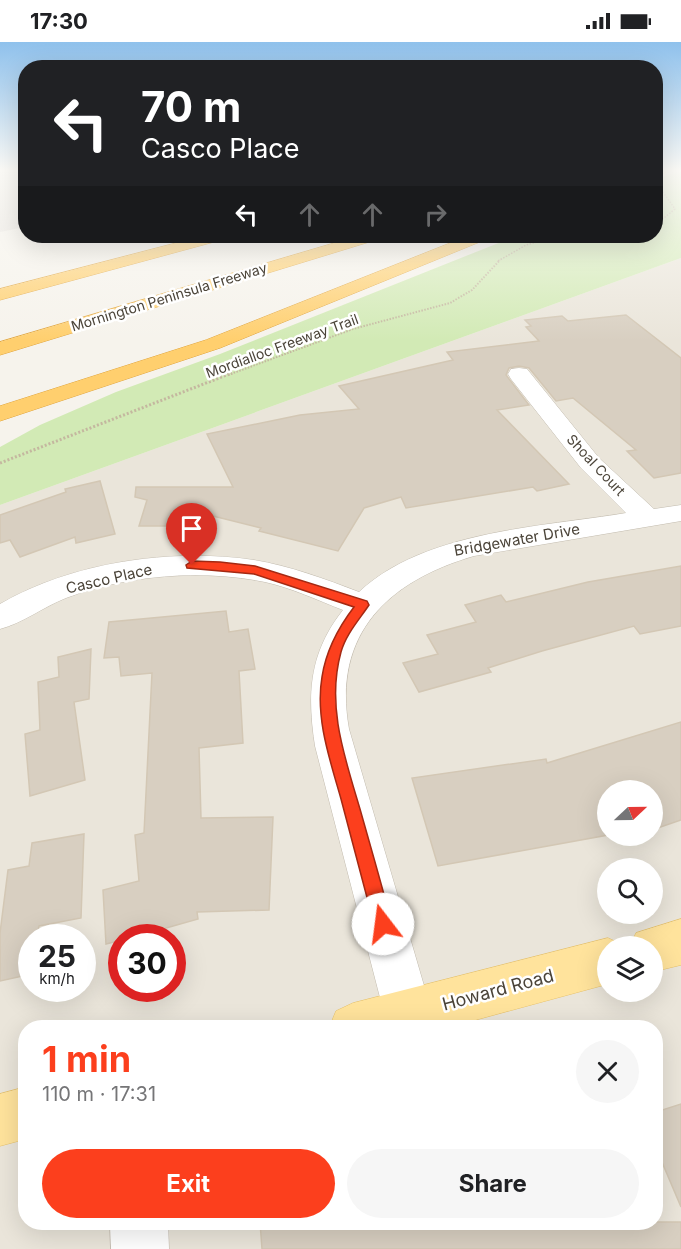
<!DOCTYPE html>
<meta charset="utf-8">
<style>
body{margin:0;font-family:Inter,sans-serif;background:#f6f6f6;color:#202124;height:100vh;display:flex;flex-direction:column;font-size:22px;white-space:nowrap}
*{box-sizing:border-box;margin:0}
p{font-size:20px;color:#757577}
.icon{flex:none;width:33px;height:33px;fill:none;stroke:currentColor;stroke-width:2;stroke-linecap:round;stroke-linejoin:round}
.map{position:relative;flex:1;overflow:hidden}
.panel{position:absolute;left:18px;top:978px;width:645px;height:210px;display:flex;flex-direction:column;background:#fff;border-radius:24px;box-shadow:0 6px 24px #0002}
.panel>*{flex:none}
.hud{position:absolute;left:18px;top:18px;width:645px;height:183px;border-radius:24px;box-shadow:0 6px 24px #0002;background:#202124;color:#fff;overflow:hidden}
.needle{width:39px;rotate:68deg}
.tools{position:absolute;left:597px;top:738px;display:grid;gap:12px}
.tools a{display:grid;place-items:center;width:66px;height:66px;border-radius:50%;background:#fff;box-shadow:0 6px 24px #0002;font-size:30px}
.speed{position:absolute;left:18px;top:882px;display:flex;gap:12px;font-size:30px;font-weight:700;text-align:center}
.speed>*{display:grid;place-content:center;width:78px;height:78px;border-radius:50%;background:#fff;box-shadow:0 6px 24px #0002;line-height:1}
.speed small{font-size:15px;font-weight:400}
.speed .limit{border:9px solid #d22;background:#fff;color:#111}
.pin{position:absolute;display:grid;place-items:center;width:51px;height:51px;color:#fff;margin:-62px -26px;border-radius:50% 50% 50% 0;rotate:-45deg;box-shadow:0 0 6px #0007}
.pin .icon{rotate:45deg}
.me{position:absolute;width:66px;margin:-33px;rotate:345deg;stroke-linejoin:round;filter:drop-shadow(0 0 4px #0008)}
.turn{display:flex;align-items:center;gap:21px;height:126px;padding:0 24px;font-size:27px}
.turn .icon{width:78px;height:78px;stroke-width:2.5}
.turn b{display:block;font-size:42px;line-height:51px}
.lanes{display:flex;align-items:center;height:57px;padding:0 24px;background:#0003;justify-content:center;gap:30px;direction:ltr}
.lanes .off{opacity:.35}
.round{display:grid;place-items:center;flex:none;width:63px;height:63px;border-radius:32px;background:#f6f6f6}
.head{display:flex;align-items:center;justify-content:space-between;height:102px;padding:0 24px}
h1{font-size:36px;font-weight:700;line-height:45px;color:#fc3f1d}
.cta{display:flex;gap:12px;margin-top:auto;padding:12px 24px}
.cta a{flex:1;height:69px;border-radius:36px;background:#fc3f1d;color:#fff;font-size:24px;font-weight:700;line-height:69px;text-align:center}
.cta a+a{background:#f6f6f6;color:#202124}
.status{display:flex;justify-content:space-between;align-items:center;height:42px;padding:0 30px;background:#fff;direction:ltr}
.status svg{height:16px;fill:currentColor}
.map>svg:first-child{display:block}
.residential{fill:#eae5da;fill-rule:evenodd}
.industrial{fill:#e6e2dd}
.green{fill:#d2eab5}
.building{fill:#d8cfc1;stroke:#d3c7b4;stroke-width:1.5}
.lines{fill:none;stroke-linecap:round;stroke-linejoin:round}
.minor-casing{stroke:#c2bbae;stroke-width:1}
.major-casing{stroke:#e6c16a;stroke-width:1}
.highway-casing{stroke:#e0a43c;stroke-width:1}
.path-far2{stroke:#c4b79f;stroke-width:1.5;stroke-dasharray:1.5 1.5;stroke-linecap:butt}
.path-far1{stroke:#c4b79f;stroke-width:2;stroke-dasharray:1.5 1.5;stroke-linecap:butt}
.path{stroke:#c4b79f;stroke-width:3;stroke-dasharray:2 2;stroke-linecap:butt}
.minor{fill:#fff;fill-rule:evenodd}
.major{fill:#ffe39c;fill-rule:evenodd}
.highway{fill:#ffcf6e;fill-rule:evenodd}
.route{fill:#fc3f1d;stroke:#a42913;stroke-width:1.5}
.labels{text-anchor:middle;stroke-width:5;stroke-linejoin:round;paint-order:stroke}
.far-street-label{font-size:14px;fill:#4b4439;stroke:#fff}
.street-label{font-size:15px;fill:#4b4439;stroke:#fff}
.near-street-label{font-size:18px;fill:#4b4439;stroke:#fff}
</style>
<div class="status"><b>17:30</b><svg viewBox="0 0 49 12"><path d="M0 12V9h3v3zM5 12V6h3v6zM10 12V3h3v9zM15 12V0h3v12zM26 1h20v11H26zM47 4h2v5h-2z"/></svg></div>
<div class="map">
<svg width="681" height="1207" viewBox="0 0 681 1207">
<rect width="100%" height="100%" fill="#f6f3ec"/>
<path class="residential" d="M681 216V1207H0V463ZM608 748H652V794H608ZM608 826H652V872H608ZM32 896H82V946H32ZM122 896H172V946H122ZM608 904H652V950H608ZM26 986H656V1180H26Z"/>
<polygon class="industrial" points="0,130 25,130 25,185 0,190"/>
<polygon class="green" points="677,130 681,130 681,216 0,463 0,405 40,383 116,350 220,312 516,194 656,194 656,137"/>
<g class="building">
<polygon points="626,273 681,316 681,431 654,436 627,409 636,408 573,356 556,359 529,326 519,324 509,326 506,333 529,363 497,368 569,442 537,449 533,445 406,466 401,455 364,466 338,509 259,489 261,486 189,468 186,484 139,484 147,458 135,455 136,445 233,445 207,392 300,373 359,367 339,344 453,318 447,310 539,299 526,285 531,284 525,278 562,274 568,279"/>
<polygon points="100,439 115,492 76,501 75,495 20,515 10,498 0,501 0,473 66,450 65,447"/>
<polygon points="681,524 681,584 640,592 634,584 542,609 488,626 491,630 419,650 403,621 438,612 427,593 476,580 465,563 501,553 506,560 588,540"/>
<polygon points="226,569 229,590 248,587 255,627 239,629 243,701 199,706 201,776 273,775 269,868 197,870 198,877 131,896 122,896 122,898 106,902 103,848 139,839 135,793 144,791 152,631 121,634 119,615 104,616 109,580"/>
<polygon points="91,607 89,657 74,660 85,738 30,754 25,692 40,688 38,640 59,635 58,615"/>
<polygon points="681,680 681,778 652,788 652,748 608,748 608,793 438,824 412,736 546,717 547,721"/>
<polygon points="84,792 81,876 39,884 37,896 32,896 32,932 0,939 0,891 8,828 29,824 32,801"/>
<polygon points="681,1062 681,1165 656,1106 656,1070"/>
<polygon points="260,1180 681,1180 681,1207 262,1207"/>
</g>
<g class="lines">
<defs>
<g id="minor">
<path d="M519 326 527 327 599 416 654 467 681 463V479L474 514C388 539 332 592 349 687L432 971 426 986H390L384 971 315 704C307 652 309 611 343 568 317 558 292 546 265 540 202 527 126 533 66 556 43 565 23 581 0 587V562C73 520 171 506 254 518 290 524 325 537 359 550 424 489 541 485 626 471L581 426 511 337 508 332 511 327Z"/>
<polygon points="110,1180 168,1180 169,1207 111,1207"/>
</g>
<g id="major">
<polygon points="681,877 681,923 652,930 652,904 630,904 636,891"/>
<polygon points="608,896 625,904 608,904 608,942 446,986 329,986 336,969 353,961"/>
<polygon points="26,1045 26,1097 0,1104 0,1052"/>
</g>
<g id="highway">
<polygon points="656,130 666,130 656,136"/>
<polygon points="203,194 227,194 225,197 0,258 0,247"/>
<polygon points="358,194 381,194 379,197 0,313 0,300"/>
<polygon points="468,194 489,194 487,197 220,306 0,379 0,364 206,298"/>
</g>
</defs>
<use href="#minor" class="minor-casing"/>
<use href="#major" class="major-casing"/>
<use href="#highway" class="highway-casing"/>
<g class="path-far2">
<polyline points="656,178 664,176 675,167 663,150"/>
<polyline points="498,219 526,203 559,194"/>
</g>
<polyline class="path-far1" points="228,333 353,287 450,261 472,248 500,218"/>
<polyline class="path" points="0,421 232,331"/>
<use href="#minor" class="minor"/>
<use href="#major" class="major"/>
<use href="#highway" class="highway"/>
</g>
<linearGradient id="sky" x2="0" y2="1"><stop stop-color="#8fc1ec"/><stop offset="0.43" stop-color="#fbfaf6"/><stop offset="1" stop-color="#fbfaf6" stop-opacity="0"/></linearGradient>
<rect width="681" height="299" fill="url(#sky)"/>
<path class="route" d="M192 519 220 520 255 524 367 559 369 563C359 578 346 592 341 610 326 664 345 716 360 767 371 806 382 844 392 882L390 889 383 892 377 889 374 882C363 841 352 799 341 757 330 718 315 676 322 635 326 608 338 586 354 565L254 532 187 526 186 523Z"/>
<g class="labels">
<g class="far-street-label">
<text transform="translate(169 255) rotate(-17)" y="5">Mornington Peninsula Freeway</text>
<text transform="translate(282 304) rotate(-20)" y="5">Mordialloc Freeway Trail</text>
<text transform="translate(596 423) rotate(47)" y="5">Shoal Court</text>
</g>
<g class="street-label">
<text transform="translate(517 498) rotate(-10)" y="5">Bridgewater Drive</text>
<text transform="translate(109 537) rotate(-13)" y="5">Casco Place</text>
</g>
<g class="near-street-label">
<text transform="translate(498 948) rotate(-15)" y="6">Howard Road</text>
</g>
</g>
</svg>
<div class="tools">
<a><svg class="needle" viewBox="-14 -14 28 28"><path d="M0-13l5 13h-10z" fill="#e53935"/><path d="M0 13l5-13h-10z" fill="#757577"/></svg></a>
<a><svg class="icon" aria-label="search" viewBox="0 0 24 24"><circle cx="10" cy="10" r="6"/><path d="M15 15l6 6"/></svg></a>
<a><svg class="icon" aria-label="layers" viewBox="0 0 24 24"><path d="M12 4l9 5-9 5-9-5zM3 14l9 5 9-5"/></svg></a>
</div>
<div class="speed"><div>25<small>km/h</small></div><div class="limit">30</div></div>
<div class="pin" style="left:192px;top:523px;background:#d93025"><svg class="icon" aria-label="arrive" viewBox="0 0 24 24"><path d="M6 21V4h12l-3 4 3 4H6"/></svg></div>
<svg class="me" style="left:383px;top:882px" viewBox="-20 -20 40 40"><circle r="19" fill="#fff"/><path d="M0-13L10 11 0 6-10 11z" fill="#fc3f1d"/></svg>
<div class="hud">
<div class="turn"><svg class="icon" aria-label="left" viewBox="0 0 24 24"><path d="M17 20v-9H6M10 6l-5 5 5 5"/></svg><div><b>70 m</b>Casco Place</div></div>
<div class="lanes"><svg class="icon" aria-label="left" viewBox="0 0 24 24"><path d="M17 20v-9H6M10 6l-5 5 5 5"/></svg><svg class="icon off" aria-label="ahead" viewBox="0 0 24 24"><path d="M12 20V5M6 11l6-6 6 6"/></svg><svg class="icon off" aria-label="ahead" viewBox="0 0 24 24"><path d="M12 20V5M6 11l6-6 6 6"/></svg><svg class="icon off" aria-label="right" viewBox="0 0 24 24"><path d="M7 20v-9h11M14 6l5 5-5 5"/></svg></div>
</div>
<section class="panel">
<div class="head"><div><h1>1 min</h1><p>110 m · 17:31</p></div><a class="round"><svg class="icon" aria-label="close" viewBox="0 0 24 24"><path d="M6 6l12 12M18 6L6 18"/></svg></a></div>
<div class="cta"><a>Exit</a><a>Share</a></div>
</section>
</div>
